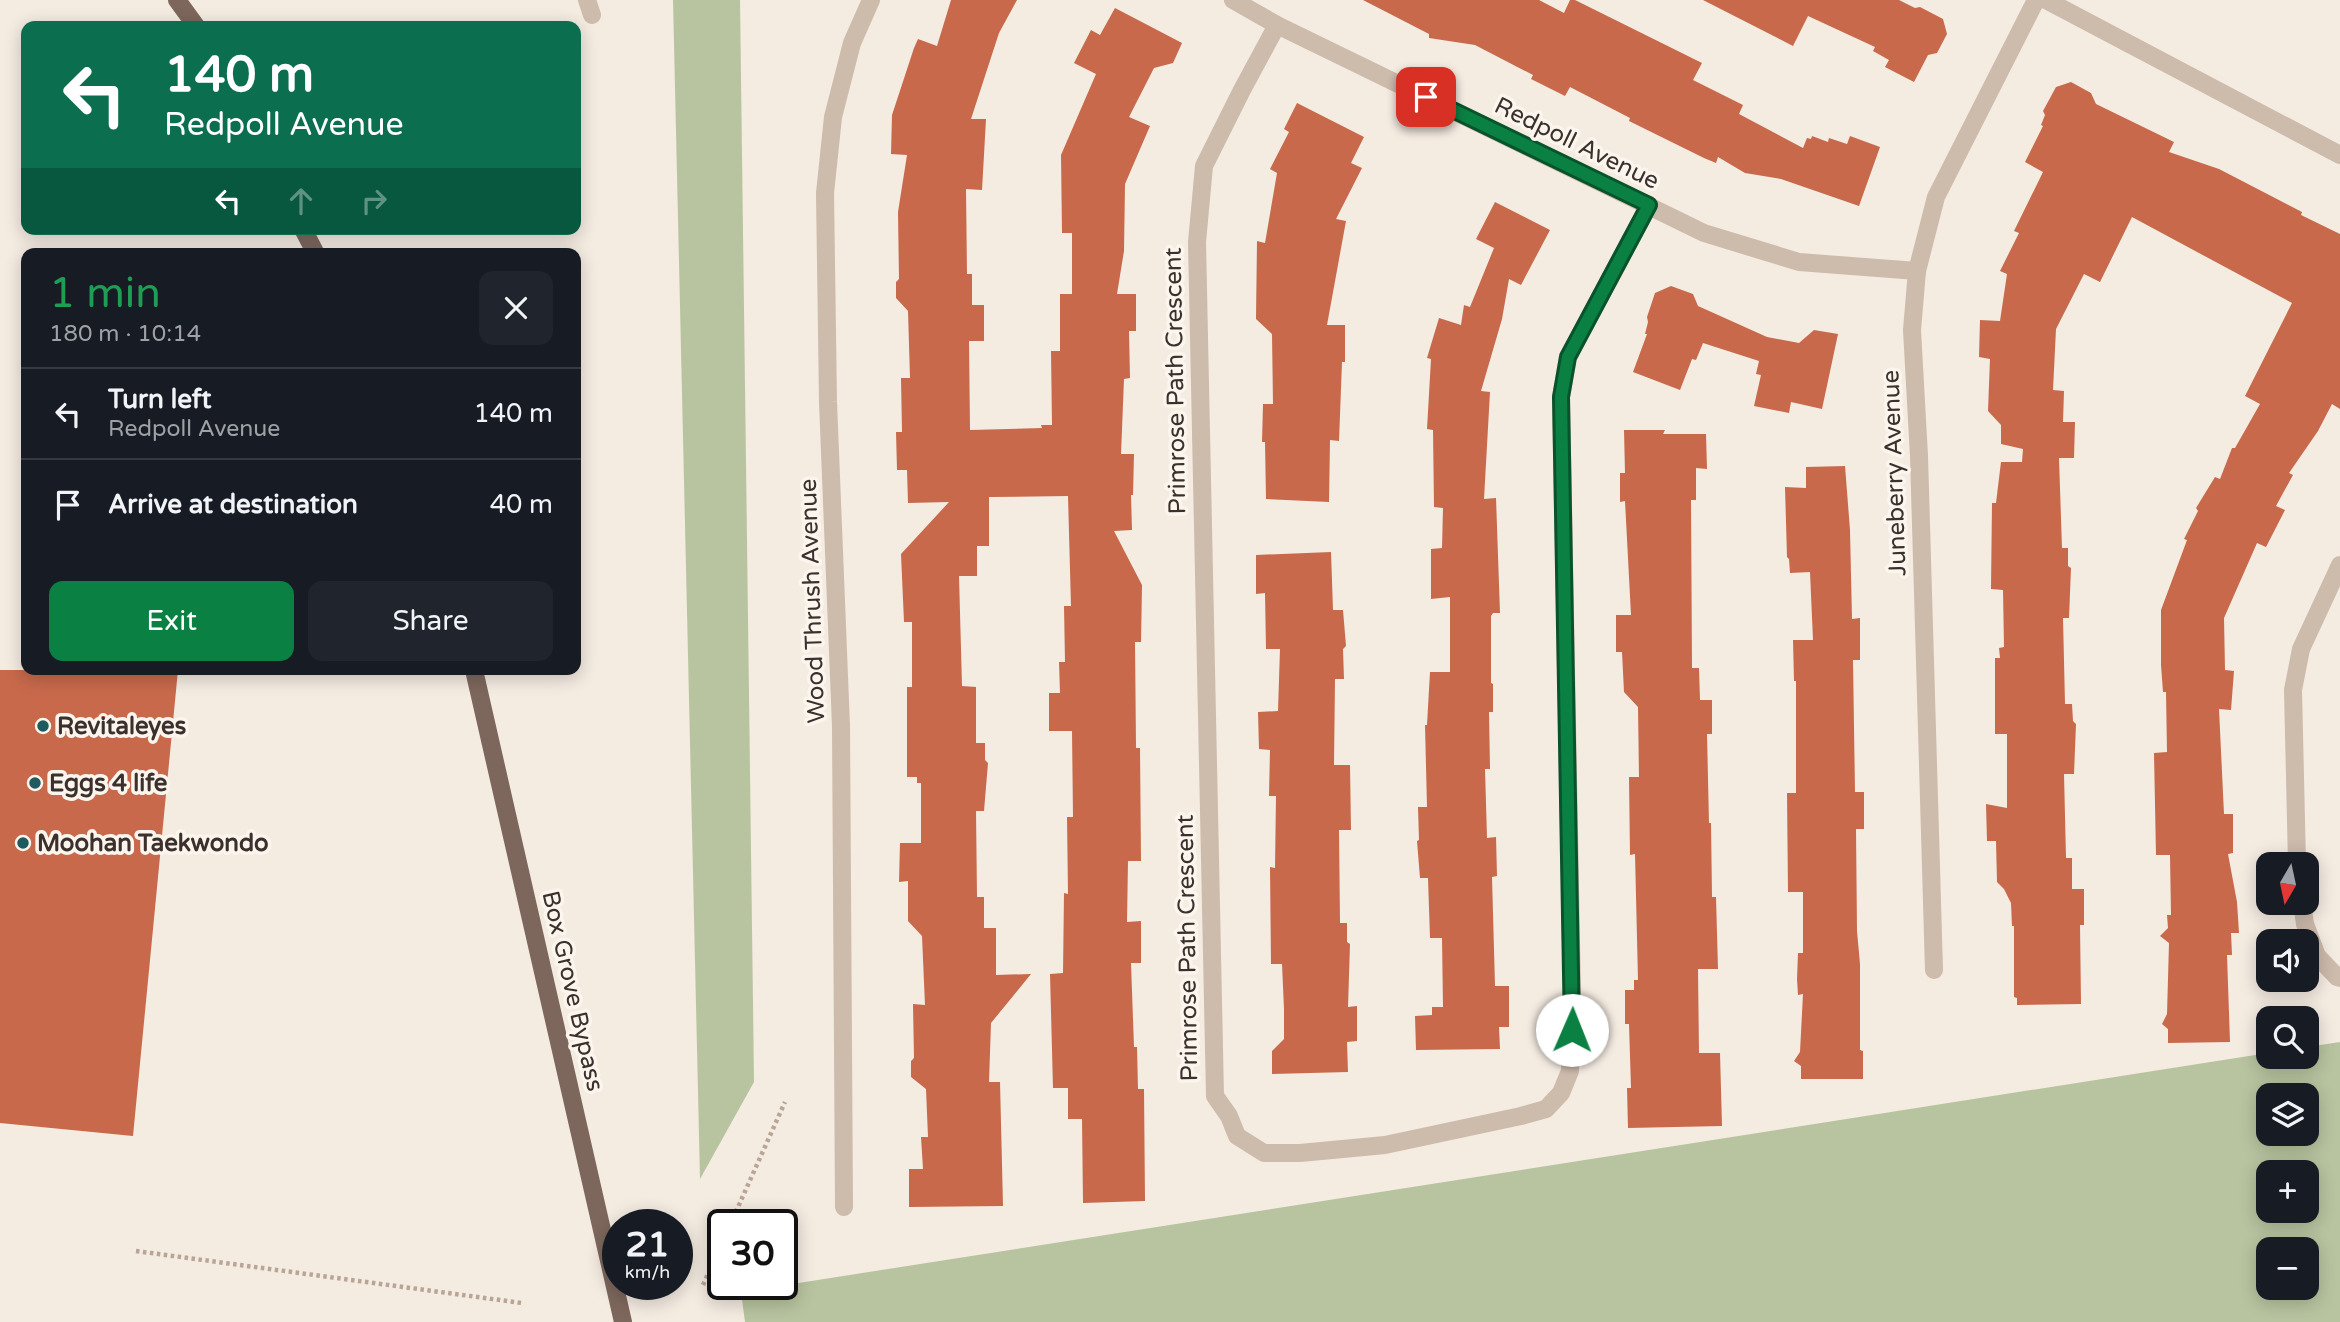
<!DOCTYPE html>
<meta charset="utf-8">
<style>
body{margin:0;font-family:"Varela Round",sans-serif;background:#20242c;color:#f1f3f6;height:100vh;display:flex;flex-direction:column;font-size:26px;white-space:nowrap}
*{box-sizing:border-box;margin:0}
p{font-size:23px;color:#9ea1a6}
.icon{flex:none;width:38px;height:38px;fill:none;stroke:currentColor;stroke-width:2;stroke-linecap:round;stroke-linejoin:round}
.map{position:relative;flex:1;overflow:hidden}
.side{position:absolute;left:21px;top:248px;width:560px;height:427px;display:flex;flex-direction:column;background:#171b24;border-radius:14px;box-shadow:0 4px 18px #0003}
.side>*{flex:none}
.hud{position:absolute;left:21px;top:21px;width:560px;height:214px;border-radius:14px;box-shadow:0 4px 18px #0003;background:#0b6e4f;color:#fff;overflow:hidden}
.needle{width:46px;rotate:189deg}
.tools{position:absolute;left:2256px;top:852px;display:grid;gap:14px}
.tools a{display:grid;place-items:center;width:63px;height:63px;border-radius:14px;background:#171b24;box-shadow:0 4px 18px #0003;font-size:35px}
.speed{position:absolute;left:602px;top:1209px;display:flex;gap:14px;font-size:35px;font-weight:700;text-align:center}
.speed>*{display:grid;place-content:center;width:91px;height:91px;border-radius:50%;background:#171b24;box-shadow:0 4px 18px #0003;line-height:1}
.speed small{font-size:18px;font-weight:400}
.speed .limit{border:4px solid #111;border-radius:10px;background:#fff;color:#111}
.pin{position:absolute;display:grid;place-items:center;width:60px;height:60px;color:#fff;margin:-30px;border-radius:14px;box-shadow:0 4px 10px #0006}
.me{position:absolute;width:77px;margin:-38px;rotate:1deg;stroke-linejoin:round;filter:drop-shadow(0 0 5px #0008)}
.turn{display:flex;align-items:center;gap:24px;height:147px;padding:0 28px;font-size:32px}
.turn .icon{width:91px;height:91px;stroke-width:2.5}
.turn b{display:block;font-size:49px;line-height:60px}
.lanes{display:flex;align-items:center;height:66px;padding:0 28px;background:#0003;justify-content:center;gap:35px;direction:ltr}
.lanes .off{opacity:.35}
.round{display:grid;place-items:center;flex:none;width:74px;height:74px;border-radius:14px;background:#20242c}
.headline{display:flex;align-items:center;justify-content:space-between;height:119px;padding:0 28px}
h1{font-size:42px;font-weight:600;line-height:52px;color:#1e9e55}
.cta{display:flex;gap:14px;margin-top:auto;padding:14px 28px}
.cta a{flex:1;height:80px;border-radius:14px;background:#0b8043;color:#fff;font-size:28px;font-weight:600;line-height:80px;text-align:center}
.cta a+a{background:#20242c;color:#f1f3f6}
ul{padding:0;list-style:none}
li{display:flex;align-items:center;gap:21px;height:91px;padding:0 28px;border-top:2px solid #363941}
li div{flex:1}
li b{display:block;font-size:26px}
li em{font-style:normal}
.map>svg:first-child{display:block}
.green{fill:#b8c4a0;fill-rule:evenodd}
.building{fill:#c8694b}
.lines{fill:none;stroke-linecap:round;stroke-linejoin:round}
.path{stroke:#b9a596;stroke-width:4.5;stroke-dasharray:3.5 3.5;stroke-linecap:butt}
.minor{stroke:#cdbbac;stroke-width:18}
.major{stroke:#7d675c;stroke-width:18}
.route-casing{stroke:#07532c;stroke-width:18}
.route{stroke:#0b8043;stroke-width:12}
.poi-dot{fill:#1f5a5e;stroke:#fbf5ee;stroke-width:2.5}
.labels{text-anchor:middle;stroke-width:7;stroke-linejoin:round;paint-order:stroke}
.street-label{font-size:24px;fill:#3b302b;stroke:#fbf5ee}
.poi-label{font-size:24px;font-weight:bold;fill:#3b302b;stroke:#fbf5ee;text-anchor:start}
</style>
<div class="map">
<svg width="2340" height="1322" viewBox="0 0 2340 1322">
<rect width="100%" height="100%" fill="#f4ebe1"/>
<g class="green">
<polygon points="673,0 740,0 754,1082 700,1179"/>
<path d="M2340 1042V1322H745L741 1292 2268 1053V1057H2306L2307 1047ZM2268 1096H2306V1134H2268ZM2268 1172H2306V1211H2268ZM2268 1250H2306V1288H2268Z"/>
</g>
<g class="building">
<polygon points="951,0 1017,0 999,33 971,119 986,119 982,190 966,189 967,274 972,274 972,305 984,305 984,341 969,341 970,430 1042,428 1041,425 1052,425 1051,351 1060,351 1060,294 1072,294 1072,233 1062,233 1061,155 1096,74 1074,63 1091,30 1100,35 1115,8 1182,43 1173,63 1154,68 1129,117 1150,126 1125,184 1124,251 1117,294 1136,294 1136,331 1129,331 1130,378 1124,379 1121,454 1134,454 1133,495 1131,495 1132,530 1114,531 1142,585 1141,642 1135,642 1136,748 1140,748 1141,861 1128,861 1127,922 1141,921 1141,963 1131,963 1134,1047 1137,1047 1138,1089 1144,1089 1145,1201 1083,1203 1082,1119 1068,1119 1068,1088 1053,1088 1050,974 1063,973 1064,893 1068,894 1067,817 1073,817 1072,731 1049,731 1049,693 1060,693 1059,662 1065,662 1064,606 1071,606 1068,496 989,497 989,546 977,546 977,576 959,576 962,686 976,687 976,743 985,743 985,760 988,763 984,811 976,811 977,897 984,897 984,928 996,928 996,975 1031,974 991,1023 989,1082 1000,1082 1003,1206 909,1207 909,1169 923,1169 921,1137 928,1137 926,1089 911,1077 911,1061 914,1058 913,1004 925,1005 922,936 908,921 908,881 899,882 900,843 921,843 921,783 917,783 917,777 907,777 907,687 912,687 912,622 904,622 901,554 949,502 908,503 907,470 897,470 896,432 902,432 901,378 910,378 908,311 896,298 896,282 899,279 898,212 907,155 891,154 892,115 914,48 918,39 937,46"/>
<polygon points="1363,0 1539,0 1564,13 1570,0 1575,0 1702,63 1693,80 1743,105 1739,114 1803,148 1807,138 1811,139 1812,136 1828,142 1829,138 1847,144 1850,136 1880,147 1859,206 1781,179 1745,173 1718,157 1716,163 1704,158 1629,121 1630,118 1570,87 1565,96 1531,79 1533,75 1475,45 1429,38 1429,34"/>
<polygon points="1703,0 1899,0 1915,8 1920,7 1943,19 1947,34 1937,53 1928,55 1914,82 1885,67 1889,60 1873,51 1875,47 1808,16 1793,46"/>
<polygon points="2071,82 2091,93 2096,104 2174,142 2169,152 2219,169 2302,212 2301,215 2340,234 2340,409 2332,404 2318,431 2289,473 2293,475 2276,506 2285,510 2266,547 2257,543 2224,618 2225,670 2234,671 2231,710 2219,709 2224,814 2233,814 2233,853 2228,854 2237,902 2239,933 2231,933 2232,955 2227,955 2230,1042 2168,1043 2168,1029 2162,1024 2167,1014 2169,943 2160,936 2168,928 2167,915 2171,915 2170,855 2156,855 2154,753 2167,752 2166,692 2163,692 2161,665 2161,610 2187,540 2184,539 2198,511 2196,508 2215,477 2220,479 2232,448 2235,448 2260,404 2245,396 2292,303 2132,217 2100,282 2084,274 2056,329 2053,390 2064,391 2063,422 2075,422 2074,458 2059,458 2062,548 2068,548 2068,566 2071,568 2069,618 2063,618 2065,704 2072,704 2073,721 2076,724 2074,774 2064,774 2066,858 2072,858 2072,889 2084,889 2084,925 2080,925 2081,1004 2017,1005 2017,998 2014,997 2014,926 2012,926 2011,903 2004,889 1997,882 1996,841 1987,841 1986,804 2007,808 2007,734 1995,734 1995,658 2000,658 1999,648 2004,647 2003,590 1991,589 1992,503 1996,503 2001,462 2022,462 2023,449 2001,444 2001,425 1988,411 1990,359 1979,357 1980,320 2000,321 2007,274 2000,271 2019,233 2014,231 2043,172 2025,162 2043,126 2041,125 2045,115 2043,111 2056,87"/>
<polygon points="1297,103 1364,137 1351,163 1362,168 1336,219 1346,221 1327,325 1345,325 1345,362 1342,362 1339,441 1330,440 1329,502 1266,499 1265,442 1262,442 1263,404 1273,404 1272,334 1256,319 1257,241 1265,243 1277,173 1270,169 1289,132 1284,129"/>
<polygon points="1495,202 1550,230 1521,285 1509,279 1502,319 1481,391 1490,392 1484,499 1496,498 1500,613 1493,613 1491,616 1491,683 1493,684 1493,712 1489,712 1490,769 1485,769 1487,838 1496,837 1497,876 1492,877 1495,986 1509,986 1509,1027 1499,1027 1500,1049 1416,1050 1415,1016 1432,1015 1432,1007 1443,1007 1442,938 1430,938 1428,878 1420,878 1417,841 1419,840 1418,807 1427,807 1425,725 1427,725 1430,672 1450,672 1450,597 1431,599 1431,549 1442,548 1443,508 1434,507 1433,430 1427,429 1431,359 1427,358 1439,318 1461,325 1464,305 1470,307 1494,248 1476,239"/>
<polygon points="1671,286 1693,294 1698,306 1767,337 1799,343 1814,330 1838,334 1822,409 1791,402 1789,413 1754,406 1761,375 1756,374 1759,361 1703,343 1696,360 1692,359 1680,390 1633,372 1647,334 1645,334 1648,322 1647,317 1655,293"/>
<polygon points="1624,430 1665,430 1663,434 1706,434 1707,469 1696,468 1696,500 1691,500 1692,668 1699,668 1700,700 1712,700 1712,734 1707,734 1709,823 1711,823 1712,897 1716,897 1718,969 1698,969 1699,1053 1720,1053 1722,1126 1628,1128 1627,1088 1631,1088 1629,1024 1625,1024 1625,990 1634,990 1634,980 1638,980 1635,854 1630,855 1629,777 1639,777 1638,707 1624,692 1622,652 1616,652 1616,615 1631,615 1625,501 1620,502 1620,473 1625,473"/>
<polygon points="1845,466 1850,530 1852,619 1860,618 1860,660 1853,660 1855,792 1864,792 1864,829 1856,829 1857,931 1860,964 1860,1050 1863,1051 1863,1079 1801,1079 1801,1066 1794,1061 1800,1052 1803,994 1798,995 1797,979 1798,953 1803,953 1803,892 1788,892 1787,793 1796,793 1796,681 1794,681 1793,640 1813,640 1810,572 1790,573 1789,559 1787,557 1785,487 1806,488 1806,467"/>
<polygon points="1331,552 1333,610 1343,610 1346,646 1343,649 1344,679 1335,679 1334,765 1350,765 1351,830 1339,830 1340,923 1347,923 1347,942 1350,944 1348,1007 1357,1006 1357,1041 1347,1042 1348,1072 1272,1074 1272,1051 1284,1039 1284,1009 1282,964 1271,964 1270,867 1275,868 1276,796 1269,796 1270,750 1259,749 1258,712 1278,711 1280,649 1266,649 1265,593 1256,594 1256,555"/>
<polygon points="0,670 178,670 133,1136 0,1123"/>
</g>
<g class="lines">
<g class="path">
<polyline points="730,1225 785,1102"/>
<polyline points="136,1251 522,1303"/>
<polyline points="703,1285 723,1241"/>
</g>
<g class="minor">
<polyline points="587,0 592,15"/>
<polyline points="1233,0 1277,25 1704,233 1799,262 1917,271"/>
<polyline points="2046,0 2340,155"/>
<polyline points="1277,25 1242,90 1204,166 1197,242 1215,1096 1229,1116 1237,1136 1264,1153 1300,1153 1385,1145 1521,1116 1546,1109 1561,1093 1570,1071 1572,994 1561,397 1568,357 1649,205"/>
<polyline points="2297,864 2293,690 2301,649 2340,565"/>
<polyline points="2302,903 2305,924 2317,956 2337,977 2340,978"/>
<polyline points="1934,970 1919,456 1912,330 1917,271 1936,197 2036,0"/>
<polyline points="844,1207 841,726 828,402 825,193 833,117 852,43 871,0"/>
</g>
<g class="major">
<polyline points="177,0 196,26"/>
<polyline points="303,229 316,254"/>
<polyline points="474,670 623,1322"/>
</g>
</g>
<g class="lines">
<defs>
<polyline id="route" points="1426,97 1649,205 1568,357 1561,397 1572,1030"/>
</defs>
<use href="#route" class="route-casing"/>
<use href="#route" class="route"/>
</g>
<g class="poi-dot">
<circle cx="43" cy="726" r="7"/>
<circle cx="35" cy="783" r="7"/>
<circle cx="23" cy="843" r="7"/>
</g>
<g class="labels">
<g class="street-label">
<text transform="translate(1577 143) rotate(26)" y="8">Redpoll Avenue</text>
<text transform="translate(1175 381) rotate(-91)" y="8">Primrose Path Crescent</text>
<text transform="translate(1894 473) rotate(-92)" y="8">Juneberry Avenue</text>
<text transform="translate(812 601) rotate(-92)" y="8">Wood Thrush Avenue</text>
<text transform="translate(1187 948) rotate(-91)" y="8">Primrose Path Crescent</text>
<text transform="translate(573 991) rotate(77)" y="8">Box Grove Bypass</text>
</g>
<g class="poi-label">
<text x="57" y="734">Revitaleyes</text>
<text x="49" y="791">Eggs 4 life</text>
<text x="37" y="851">Moohan Taekwondo</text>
</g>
</g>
</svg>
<div class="tools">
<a><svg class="needle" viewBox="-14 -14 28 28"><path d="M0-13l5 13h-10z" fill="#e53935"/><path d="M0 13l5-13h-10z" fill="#9ea1a6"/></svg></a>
<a><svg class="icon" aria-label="sound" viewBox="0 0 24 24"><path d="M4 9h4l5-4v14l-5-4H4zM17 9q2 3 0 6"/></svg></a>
<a><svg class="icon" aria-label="search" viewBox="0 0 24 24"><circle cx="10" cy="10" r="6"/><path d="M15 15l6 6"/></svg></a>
<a><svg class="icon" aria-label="layers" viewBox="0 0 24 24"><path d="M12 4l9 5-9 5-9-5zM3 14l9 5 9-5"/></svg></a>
<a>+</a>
<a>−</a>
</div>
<div class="speed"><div>21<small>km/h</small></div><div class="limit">30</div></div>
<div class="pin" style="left:1426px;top:97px;background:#d93025"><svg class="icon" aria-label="arrive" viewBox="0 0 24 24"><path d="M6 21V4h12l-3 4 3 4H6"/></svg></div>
<svg class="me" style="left:1572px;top:1030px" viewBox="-20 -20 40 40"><circle r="19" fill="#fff"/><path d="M0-13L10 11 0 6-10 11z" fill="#0b8043"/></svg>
<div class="hud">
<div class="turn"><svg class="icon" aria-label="left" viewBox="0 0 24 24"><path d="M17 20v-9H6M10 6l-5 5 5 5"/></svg><div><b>140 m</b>Redpoll Avenue</div></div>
<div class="lanes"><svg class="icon" aria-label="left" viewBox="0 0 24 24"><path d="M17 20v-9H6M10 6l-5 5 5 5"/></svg><svg class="icon off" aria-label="ahead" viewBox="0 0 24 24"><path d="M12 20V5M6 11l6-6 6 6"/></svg><svg class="icon off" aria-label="right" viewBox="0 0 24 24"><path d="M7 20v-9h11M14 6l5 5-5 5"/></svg></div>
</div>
<section class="side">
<div class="headline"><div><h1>1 min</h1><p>180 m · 10:14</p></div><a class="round"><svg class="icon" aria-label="close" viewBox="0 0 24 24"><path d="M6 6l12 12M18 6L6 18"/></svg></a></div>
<ul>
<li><svg class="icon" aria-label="left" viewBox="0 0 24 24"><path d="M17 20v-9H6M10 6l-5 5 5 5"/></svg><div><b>Turn left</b><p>Redpoll Avenue</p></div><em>140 m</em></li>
<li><svg class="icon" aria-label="arrive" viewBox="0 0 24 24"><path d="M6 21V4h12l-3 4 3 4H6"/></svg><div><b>Arrive at destination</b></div><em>40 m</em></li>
</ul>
<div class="cta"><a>Exit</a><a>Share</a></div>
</section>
</div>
